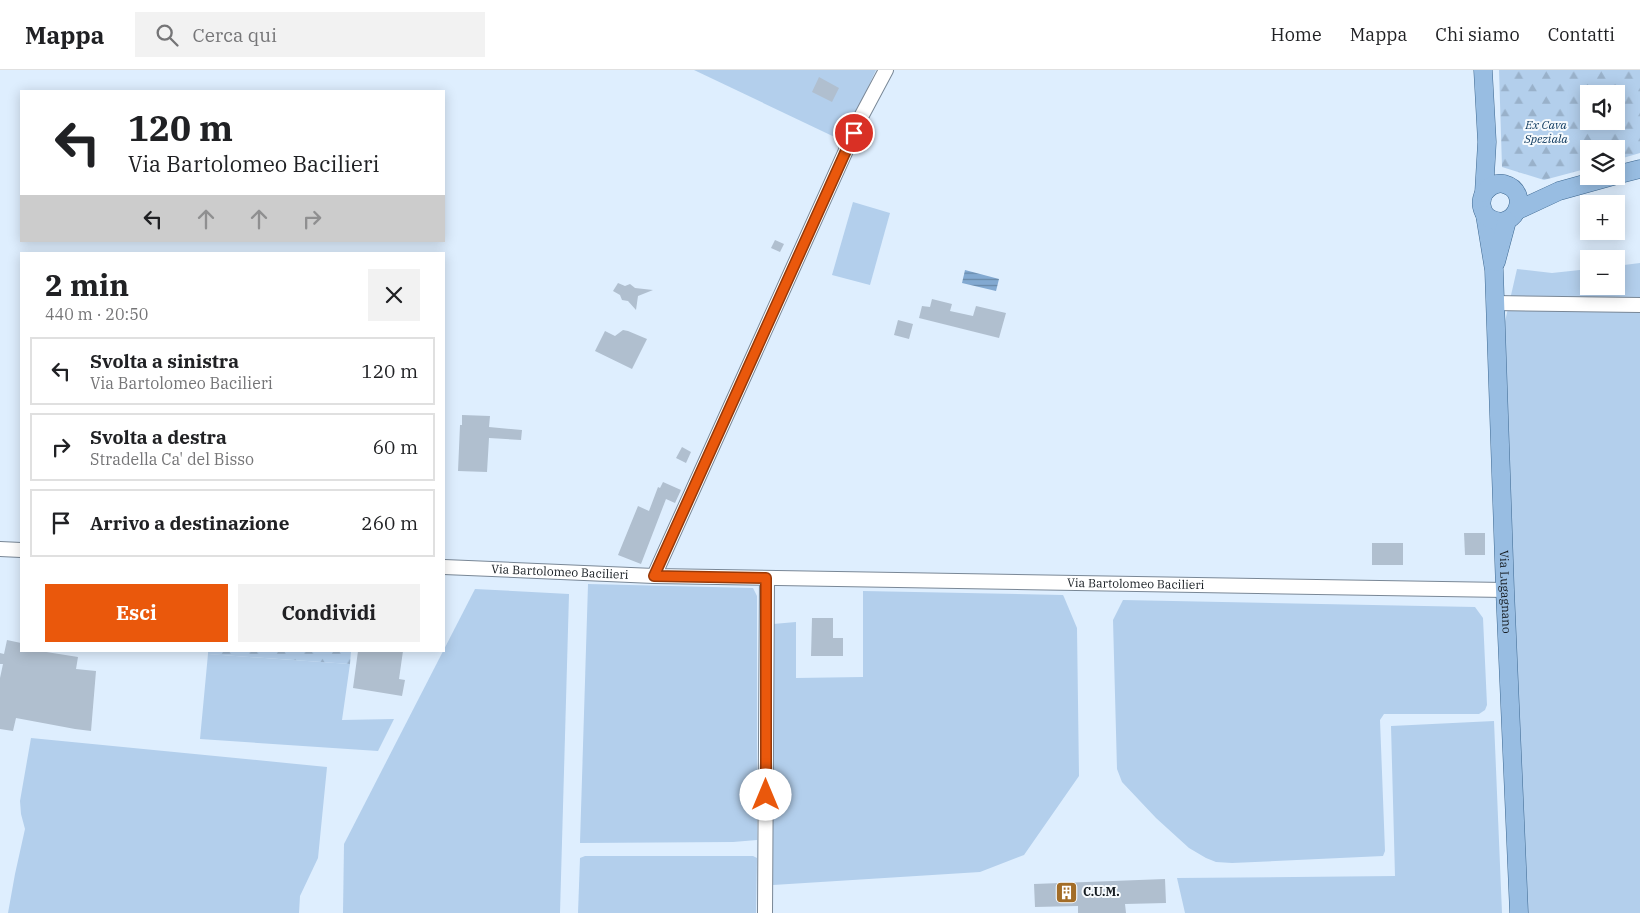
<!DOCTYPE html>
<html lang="it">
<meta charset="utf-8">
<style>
body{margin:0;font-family:"IBM Plex Serif",serif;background:#f2f2f2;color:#202124;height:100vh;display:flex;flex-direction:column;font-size:19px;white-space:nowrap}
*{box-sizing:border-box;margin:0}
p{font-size:16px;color:#757577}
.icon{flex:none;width:28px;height:28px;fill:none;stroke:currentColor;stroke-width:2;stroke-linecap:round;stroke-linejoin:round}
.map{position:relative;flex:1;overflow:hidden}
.drawer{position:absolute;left:20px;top:182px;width:425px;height:400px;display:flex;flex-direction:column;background:#fff;border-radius:0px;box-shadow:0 2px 12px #0003}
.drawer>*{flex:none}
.banner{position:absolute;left:20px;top:20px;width:425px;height:152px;border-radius:0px;box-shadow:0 2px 12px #0003;background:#fff;color:#202124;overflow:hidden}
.tools{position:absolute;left:1580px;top:15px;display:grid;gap:10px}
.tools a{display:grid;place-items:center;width:45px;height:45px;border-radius:0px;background:#fff;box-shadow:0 2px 12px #0003;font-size:25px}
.pin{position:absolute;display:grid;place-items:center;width:42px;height:42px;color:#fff;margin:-21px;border:2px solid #fff;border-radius:50%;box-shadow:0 1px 5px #0007}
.me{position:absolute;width:55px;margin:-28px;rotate:0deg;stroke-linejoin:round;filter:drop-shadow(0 0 4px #0008)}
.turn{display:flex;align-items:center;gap:18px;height:105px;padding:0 25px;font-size:22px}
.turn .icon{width:65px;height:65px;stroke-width:2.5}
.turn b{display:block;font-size:35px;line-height:42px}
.lanes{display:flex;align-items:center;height:48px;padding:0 25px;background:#0003;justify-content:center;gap:25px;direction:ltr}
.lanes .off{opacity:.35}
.round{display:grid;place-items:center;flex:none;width:52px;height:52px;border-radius:0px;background:#f2f2f2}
.summary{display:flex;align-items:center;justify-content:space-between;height:85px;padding:0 25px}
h1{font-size:30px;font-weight:700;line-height:38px}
.action{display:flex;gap:10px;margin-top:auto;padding:10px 25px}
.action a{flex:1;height:58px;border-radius:0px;background:#ea580c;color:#fff;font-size:20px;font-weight:700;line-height:58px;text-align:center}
.action a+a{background:#f2f2f2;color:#202124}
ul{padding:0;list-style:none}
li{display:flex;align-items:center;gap:15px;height:68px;margin:0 10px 8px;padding:0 15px;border:2px solid #e0e0e0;border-radius:0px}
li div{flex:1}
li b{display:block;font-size:19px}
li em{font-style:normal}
header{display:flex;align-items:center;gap:30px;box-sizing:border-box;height:70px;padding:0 25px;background:#fff;border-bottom:1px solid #e0e0e0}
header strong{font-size:24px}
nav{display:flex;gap:28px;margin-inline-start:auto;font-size:18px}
.search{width:350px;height:45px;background:#f2f2f2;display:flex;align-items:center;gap:12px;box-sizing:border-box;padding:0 18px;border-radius:0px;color:#757577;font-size:19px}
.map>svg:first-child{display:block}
.grass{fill:#b3cfec}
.forest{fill:url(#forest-firs);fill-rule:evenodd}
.water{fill:url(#water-rules)}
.building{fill:#b0bfcf}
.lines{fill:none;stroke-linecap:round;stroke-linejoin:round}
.minor-casing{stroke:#798796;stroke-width:16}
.major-casing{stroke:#3d6891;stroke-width:19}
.minor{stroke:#fff;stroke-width:14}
.major{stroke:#98bde2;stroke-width:18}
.route-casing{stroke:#983908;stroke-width:12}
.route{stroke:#ea580c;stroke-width:9}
.labels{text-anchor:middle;stroke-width:4;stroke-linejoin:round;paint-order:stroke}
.park-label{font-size:12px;font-style:italic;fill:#0b375d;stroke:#f6fafd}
.street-label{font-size:12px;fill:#151b20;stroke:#f6fafd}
.poi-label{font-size:12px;font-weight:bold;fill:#151b20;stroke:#f6fafd;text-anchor:start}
</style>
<header>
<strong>Mappa</strong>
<div class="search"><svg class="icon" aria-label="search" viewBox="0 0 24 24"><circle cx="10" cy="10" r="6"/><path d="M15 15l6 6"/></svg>Cerca qui</div>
<nav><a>Home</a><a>Mappa</a><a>Chi siamo</a><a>Contatti</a></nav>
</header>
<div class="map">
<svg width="1640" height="843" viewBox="0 0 1640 843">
<defs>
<pattern id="forest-firs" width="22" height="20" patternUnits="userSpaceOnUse" patternTransform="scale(1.25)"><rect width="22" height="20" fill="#b3cfec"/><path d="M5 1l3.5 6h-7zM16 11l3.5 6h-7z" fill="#99b1ca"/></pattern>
<pattern id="water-rules" width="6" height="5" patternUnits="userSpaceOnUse" patternTransform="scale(1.25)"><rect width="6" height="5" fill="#82a9d1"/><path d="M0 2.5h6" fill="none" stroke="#6989a9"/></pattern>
</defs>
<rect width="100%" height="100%" fill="#deeefe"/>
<g class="grass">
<polygon points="694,0 876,0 843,71"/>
<polygon points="853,132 890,143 870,215 832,205"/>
<polygon points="1640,193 1640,843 1525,843 1501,269 1517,199 1552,203 1589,199 1589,216 1616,216 1616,196"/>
<polygon points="588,514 753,518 757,526 757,770 733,772 580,773"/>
<polygon points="475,519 569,524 560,843 343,843 344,774"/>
<polygon points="863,521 1063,525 1064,527 1077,558 1079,706 1024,785 980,802 773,815 773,554 796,552 796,608 863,607"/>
<polygon points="1123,530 1475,537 1483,548 1487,635 1485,640 1479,644 1384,644 1380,650 1385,781 1383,786 1232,793 1216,792 1206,788 1189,778 1156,748 1122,712 1117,699 1113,550"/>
<polygon points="208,584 350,594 342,650 394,649 378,681 200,669"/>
<polygon points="1494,651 1502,843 1185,843 1177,808 1395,806 1391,656"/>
<polygon points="31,668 327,697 318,788 300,826 299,843 8,843 15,804 25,759 21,744 20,731"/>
<polygon points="585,786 753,786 757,788 756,843 578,843 580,788"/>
</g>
<g class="forest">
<path d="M1499 0H1640V83L1616 90V79H1589V98L1544 110 1502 97ZM1589 24H1616V51H1589Z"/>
<polygon points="208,581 351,581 350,594 208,584"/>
</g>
<polygon class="water" points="965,200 999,209 996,221 962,213"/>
<g class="building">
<polygon points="819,7 839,18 832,32 812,22"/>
<polygon points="775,170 784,174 780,182 771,178"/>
<polygon points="618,213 625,216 630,214 635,218 653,220 638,226 636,240 628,231 622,230 620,225 613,221"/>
<polygon points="932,229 952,234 950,241 973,246 976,236 1006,243 999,268 919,248 922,236 930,237"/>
<polygon points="898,250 913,254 909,269 894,265"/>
<polygon points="623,260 628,261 647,269 632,299 595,281 605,261 615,266"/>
<polygon points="462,345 490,346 489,357 522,360 521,370 489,368 487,402 458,401 460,355 462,355"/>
<polygon points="682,377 691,382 686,393 676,388"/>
<polygon points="663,412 681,420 675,433 666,429 641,494 618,485 638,436 649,441 658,417 660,418"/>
<polygon points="1464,463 1485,463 1485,485 1465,485"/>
<rect x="1372" y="473" width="31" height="22"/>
<polygon points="812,548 833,548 833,568 843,568 843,586 811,586"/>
<polygon points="7,570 21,573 21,581 40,581 78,587 76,599 96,601 91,661 75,659 16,648 13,661 0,659 0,608 3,594 0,594 0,583 4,584"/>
<polygon points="358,581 403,581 399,609 405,610 402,626 353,618"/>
<polygon points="1165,809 1166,833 1125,834 1126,843 1078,843 1078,836 1035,837 1034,814"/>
</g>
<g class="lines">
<defs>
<g id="minor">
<polyline points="1495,233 1640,235"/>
<polyline points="0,479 21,480"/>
<path id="s1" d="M444 497 654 506 1505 520"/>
<polyline points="654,506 862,45 886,0"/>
<polyline points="765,843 767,508"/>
</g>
<g id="major">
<path id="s2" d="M1483 0 1487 72 1484 123C1480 132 1481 137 1485 145L1494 200 1505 520 1519 843"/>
<polyline points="1616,105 1640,99"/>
<path d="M1484 123C1489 117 1496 112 1504 114 1534 122 1513 168 1485 145"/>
<polyline points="1518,140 1559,121 1613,106"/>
<polyline points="1496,192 1507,151"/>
</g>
</defs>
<use href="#minor" class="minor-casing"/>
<use href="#major" class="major-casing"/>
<use href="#minor" class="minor"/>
<use href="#major" class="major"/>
</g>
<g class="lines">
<defs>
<polyline id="route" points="766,725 766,508 654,506 854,63"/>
</defs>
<use href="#route" class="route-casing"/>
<use href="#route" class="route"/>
</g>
<defs>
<symbol id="building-square" viewBox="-11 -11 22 22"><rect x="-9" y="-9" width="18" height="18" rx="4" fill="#a36d27" stroke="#f6fafd"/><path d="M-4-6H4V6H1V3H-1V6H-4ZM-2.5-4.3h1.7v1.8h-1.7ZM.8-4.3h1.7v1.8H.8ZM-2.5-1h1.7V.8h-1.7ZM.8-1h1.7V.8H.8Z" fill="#fff"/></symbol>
</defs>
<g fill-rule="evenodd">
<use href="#building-square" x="1054" y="810" width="25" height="25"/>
</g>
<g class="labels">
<g class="park-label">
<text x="1546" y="59">Ex Cava<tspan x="1546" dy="14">Speziala</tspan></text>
</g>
<g class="street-label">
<text dy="4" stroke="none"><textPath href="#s1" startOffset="116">Via Bartolomeo Bacilieri</textPath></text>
<text dy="4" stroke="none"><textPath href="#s1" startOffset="692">Via Bartolomeo Bacilieri</textPath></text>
<text dy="4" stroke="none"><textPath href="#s2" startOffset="524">Via Lugagnano</textPath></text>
</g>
<g class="poi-label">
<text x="1083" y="826">C.U.M.</text>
</g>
</g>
</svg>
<div class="tools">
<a><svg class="icon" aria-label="sound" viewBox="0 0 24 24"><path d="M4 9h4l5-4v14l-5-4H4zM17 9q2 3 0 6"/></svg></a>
<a><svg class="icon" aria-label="layers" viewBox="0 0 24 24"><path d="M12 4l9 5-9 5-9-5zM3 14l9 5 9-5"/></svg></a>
<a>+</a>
<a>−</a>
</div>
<div class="pin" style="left:854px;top:63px;background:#d93025"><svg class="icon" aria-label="arrive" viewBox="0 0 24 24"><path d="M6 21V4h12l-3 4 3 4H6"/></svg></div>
<svg class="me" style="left:766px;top:725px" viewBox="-20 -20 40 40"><circle r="19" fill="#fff"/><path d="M0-13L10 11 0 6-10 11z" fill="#ea580c"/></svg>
<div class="banner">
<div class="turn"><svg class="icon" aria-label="left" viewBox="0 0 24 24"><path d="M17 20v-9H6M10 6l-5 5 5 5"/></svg><div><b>120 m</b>Via Bartolomeo Bacilieri</div></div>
<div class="lanes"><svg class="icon" aria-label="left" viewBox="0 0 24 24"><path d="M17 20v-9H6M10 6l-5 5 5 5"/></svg><svg class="icon off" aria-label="ahead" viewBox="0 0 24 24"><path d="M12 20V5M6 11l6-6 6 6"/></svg><svg class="icon off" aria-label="ahead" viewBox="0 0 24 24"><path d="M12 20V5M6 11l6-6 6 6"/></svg><svg class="icon off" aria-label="right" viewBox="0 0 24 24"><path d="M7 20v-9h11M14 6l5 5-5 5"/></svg></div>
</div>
<section class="drawer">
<div class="summary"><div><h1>2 min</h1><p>440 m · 20:50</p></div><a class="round"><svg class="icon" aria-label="close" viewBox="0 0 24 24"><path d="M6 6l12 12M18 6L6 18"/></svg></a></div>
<ul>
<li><svg class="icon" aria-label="left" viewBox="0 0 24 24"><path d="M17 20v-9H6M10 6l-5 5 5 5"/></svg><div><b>Svolta a sinistra</b><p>Via Bartolomeo Bacilieri</p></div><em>120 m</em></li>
<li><svg class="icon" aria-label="right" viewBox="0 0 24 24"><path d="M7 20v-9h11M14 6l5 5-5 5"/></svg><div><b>Svolta a destra</b><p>Stradella Ca' del Bisso</p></div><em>60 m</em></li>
<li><svg class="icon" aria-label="arrive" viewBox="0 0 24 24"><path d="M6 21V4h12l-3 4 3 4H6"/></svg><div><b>Arrivo a destinazione</b></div><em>260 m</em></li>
</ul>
<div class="action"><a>Esci</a><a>Condividi</a></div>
</section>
</div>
